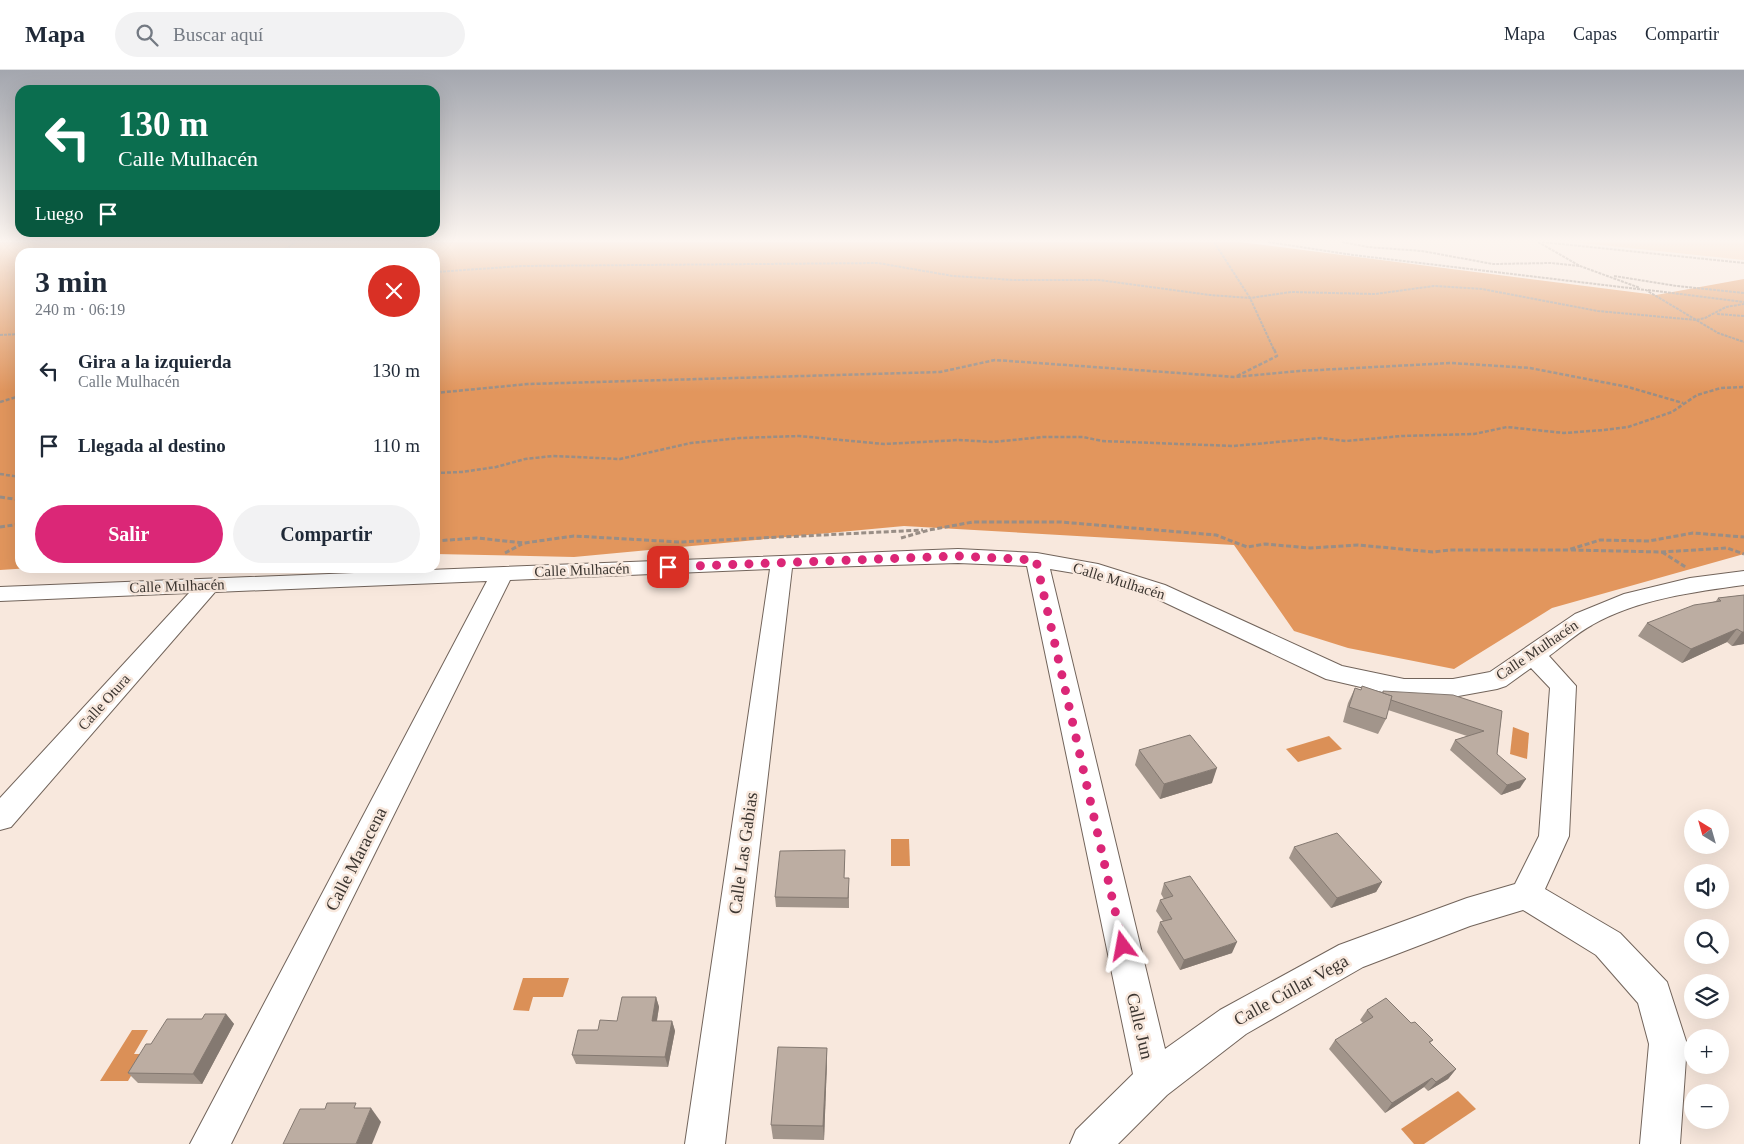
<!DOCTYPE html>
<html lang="es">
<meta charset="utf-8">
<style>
body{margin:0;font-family:"Times New Roman",serif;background:#f2f2f3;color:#1f2937;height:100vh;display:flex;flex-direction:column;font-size:19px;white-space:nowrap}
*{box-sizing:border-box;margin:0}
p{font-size:16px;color:#747a83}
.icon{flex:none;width:28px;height:28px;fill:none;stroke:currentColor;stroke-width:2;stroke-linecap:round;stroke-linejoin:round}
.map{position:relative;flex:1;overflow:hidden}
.drawer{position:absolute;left:15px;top:178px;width:425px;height:325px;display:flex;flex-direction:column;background:#fff;border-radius:15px;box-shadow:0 5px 20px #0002}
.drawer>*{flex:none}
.top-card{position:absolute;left:15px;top:15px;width:425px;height:152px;border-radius:15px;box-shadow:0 5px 20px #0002;background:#0b6e4f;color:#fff;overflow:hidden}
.needle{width:32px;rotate:323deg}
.tools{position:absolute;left:1684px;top:739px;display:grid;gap:10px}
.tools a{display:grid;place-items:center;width:45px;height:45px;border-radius:50%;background:#fff;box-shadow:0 5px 20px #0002;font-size:25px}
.pin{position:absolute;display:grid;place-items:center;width:42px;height:42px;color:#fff;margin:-21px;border-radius:10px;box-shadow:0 2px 8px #0006}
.me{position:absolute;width:55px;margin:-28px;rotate:347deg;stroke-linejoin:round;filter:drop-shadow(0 0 4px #0008)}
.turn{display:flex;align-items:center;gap:18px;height:105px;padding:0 20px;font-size:22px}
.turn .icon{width:65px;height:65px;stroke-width:2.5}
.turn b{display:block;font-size:35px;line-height:42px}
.then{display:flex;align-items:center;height:48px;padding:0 20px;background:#0003;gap:10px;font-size:19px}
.round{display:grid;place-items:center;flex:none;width:52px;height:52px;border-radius:26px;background:#f2f2f3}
.head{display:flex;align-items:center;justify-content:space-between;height:85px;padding:0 20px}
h1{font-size:30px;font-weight:800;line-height:38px}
.cta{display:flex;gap:10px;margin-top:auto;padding:10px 20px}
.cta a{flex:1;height:58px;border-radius:30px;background:#db2777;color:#fff;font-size:20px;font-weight:800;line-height:58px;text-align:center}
.cta a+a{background:#f2f2f3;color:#1f2937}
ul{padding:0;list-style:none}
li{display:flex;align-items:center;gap:15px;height:75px;padding:0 20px}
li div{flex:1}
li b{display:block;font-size:19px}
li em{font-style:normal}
header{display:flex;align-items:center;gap:30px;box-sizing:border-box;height:70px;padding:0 25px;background:#fff;border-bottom:1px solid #e0e1e3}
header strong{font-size:24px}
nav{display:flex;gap:28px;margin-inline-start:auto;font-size:18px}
.search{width:350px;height:45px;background:#f2f2f3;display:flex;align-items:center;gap:12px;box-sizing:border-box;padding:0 18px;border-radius:28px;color:#747a83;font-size:19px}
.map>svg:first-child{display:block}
.green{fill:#f9c49e}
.forest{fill:#e2965d}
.water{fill:#db9057}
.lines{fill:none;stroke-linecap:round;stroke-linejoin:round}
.minor-casing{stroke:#72645b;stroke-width:2}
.path-far2{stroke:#998e86;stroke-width:2;stroke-dasharray:3 1;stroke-linecap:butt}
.path-far1{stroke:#998e86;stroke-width:2.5;stroke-dasharray:4 2;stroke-linecap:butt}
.path{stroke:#998e86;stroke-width:3;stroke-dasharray:5 2.5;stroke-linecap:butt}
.minor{fill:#fff;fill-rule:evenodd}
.wall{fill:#a2958b}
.shaded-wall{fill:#847971}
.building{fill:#bcada2;stroke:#847971}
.route{stroke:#db2777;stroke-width:9;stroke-dasharray:0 16.2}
.labels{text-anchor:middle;stroke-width:5;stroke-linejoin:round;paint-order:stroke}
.street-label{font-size:15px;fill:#3c3631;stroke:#f8e8dd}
.near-street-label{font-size:18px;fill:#3c3631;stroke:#f8e8dd}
</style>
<header>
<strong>Mapa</strong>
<div class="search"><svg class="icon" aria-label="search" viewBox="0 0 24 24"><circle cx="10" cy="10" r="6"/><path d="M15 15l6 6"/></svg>Buscar aquí</div>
<nav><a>Mapa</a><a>Capas</a><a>Compartir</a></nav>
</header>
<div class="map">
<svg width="1744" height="1074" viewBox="0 0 1744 1074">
<rect width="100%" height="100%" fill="#f8e8dd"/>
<polygon class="green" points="1572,172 1744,172 1744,190"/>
<polygon class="forest" points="0,172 1240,172 1656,225 1744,209 1744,484 1552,538 1454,599 1348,578 1294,561 1234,475 904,456 574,487 435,484 435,182 20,182 20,498 31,498 0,500"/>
<g class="water">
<polygon points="1513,657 1529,663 1527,689 1510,684"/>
<polygon points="1329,666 1342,679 1298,692 1286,679"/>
<polygon points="891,769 909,769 910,796 891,796"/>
<polygon points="523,908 569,908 563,927 533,927 529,941 513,940"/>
<polygon points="132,960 148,960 134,984 144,984 128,1011 100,1011"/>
<polygon points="1458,1021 1476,1039 1424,1074 1414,1074 1401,1059"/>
</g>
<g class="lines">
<defs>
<path id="minor" d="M958 479 1037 483 1098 494 1165 515 1342 596 1404 609H1453L1490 602 1575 544 1624 524 1690 508 1744 501V515C1693 522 1638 529 1592 555 1577 563 1563 576 1549 586L1576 616 1569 766 1545 819 1620 863 1667 912 1687 974 1680 1074H1640L1649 974 1638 933 1596 885 1523 840 1470 856 1363 897 1246 964 1167 1025 1118 1074H1070L1076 1060 1133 1004 1027 496 958 493 792 498 725 1074H685L770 499 510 510 231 1074H190L487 511 215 522 11 757 0 760V728L189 523 0 531V517ZM1050 499 1086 505 1149 525 1326 609 1404 627H1453L1497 619 1506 616 1531 598 1550 618 1539 766 1515 814 1467 828 1339 875 1220 940 1165 979Z"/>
</defs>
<use href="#minor" class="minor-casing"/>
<g class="path-far2">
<polyline points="1214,172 1250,228 1274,280"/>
<polyline points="1268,172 1353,185 1646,220 1718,263 1744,272"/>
<polyline points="1342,172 1368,177 1422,181 1493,194 1551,193 1580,196"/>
<polyline points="1538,172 1580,196 1640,218"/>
<polyline points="1542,172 1744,193"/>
<polyline points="282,182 295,172"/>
<polyline points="435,202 522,196 878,193 953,206 1014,210 1099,210 1210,225 1250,228 1291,222 1375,224 1434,216 1482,219 1598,241 1696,250 1705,248 1726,237 1744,234"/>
<polyline points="1614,206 1677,216 1744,223"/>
<polyline points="1648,220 1744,232"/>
<polyline points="1717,244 1744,246"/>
<polyline points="0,265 20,264"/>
</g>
<g class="path-far1">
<polyline points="1237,306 1277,286 1274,279"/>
<polyline points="435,323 528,314 940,302 995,290 1235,307 1299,301 1451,293 1530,298 1628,317 1683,333"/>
<polyline points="0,332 20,326"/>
<polyline points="435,403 462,402 496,397 525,389 553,386 620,389 691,373 740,368 799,366 884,374 959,370 993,372 1043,367 1083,367 1102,371 1233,376 1321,368 1346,371 1402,366 1474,364 1507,357 1564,363 1604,360 1628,357 1672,342 1697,325 1721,318 1744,317"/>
<polyline points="0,404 20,407"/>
</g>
<g class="path">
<polyline points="0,427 20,430"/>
<polyline points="0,457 20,454"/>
<polyline points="901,468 929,460 973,452 1061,452 1216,465 1247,477 1265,474 1310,478 1358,475 1433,482 1450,480 1568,480 1600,470 1649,471 1693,463 1744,467"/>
<polyline points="435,471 477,468 524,473 574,466 680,472 923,460"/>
<polyline points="1571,480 1662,482 1727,478 1744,484"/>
<polyline points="1662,482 1687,498"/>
<polyline points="505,483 522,474"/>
<polyline points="83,500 109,498"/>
</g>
<use href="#minor" class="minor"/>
</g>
<g class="wall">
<polygon points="1744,525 1744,574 1732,576 1727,572 1682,593 1638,566 1647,553 1716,531 1718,528"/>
<polygon points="1362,616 1382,623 1383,621 1502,641 1497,684 1520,718 1501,725 1450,680 1455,670 1467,666 1388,640 1386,649 1378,664 1343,652 1348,633 1355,618 1361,620"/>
<polygon points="1139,680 1212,713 1160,729 1135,695"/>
<polygon points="1294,777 1382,812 1376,822 1331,838 1289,788"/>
<polygon points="845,791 844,808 849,818 849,838 776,837 775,827"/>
<polygon points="1164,813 1232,883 1180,900 1157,862 1160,852 1163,851 1156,841 1160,830 1164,829 1161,824"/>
<polygon points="656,927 659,937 657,951 672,951 675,961 668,997 576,994 572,985 598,960 617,951"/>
<polygon points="1367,940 1411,953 1433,970 1430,973 1456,999 1448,1009 1428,1021 1424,1017 1385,1043 1329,979 1335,970 1363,953 1360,950"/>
<polygon points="226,944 234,954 202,1014 138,1013 128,1003 151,974 202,949"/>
<polygon points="827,978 827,992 824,1070 773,1069 771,1055"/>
</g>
<g class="shaded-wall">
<polygon points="1737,559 1727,572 1682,593 1691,579"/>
<polygon points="1742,562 1744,562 1744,574 1732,576"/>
<polygon points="1217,698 1212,713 1160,729 1164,714"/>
<polygon points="1526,709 1520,718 1501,725 1507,715"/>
<polygon points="1382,812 1376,822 1331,838 1337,828"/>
<polygon points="1237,872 1232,883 1180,900 1184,890"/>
<polygon points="656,927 659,937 655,961 652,951"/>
<polygon points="226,944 234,954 202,1014 193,1004"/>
<polygon points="672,951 675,961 668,997 665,987"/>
<polygon points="827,978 827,992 824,1070 823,1056"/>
<polygon points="1456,999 1448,1009 1428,1021 1436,1012"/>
<polygon points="1432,1008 1424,1017 1385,1043 1392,1033"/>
<polygon points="371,1038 381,1052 372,1074 356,1074"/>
</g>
<g class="building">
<polygon points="1744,525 1744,562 1742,562 1737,559 1691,579 1647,553 1694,535 1721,531 1718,528"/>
<polygon points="1362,616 1392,626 1386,649 1349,637 1355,618 1361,620"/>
<polygon points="1383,621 1453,625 1502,641 1497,684 1526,709 1507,715 1455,670 1484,661 1391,630 1392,626 1383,623"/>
<polygon points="1190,665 1217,698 1164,714 1139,680"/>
<polygon points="1337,763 1382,812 1337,828 1294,777"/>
<polygon points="845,780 844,808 849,808 848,828 775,827 780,781"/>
<polygon points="1190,806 1237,872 1184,890 1160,852 1172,849 1160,830 1173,826 1164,813"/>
<polygon points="622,927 656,927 652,951 672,951 665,987 572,985 578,960 598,960 600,950 617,951"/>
<polygon points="1386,928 1411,953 1415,952 1433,970 1429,972 1456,999 1436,1012 1432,1008 1392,1033 1335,970 1373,947 1367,940"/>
<polygon points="205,944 226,944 193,1004 128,1003 146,974 151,974 167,949 202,949"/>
<polygon points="778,977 827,978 823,1056 771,1055"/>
<polygon points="327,1033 356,1033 354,1038 371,1038 356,1074 283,1074 300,1039 325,1039"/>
</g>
<linearGradient id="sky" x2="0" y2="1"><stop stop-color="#a3a6ae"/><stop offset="0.53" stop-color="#fcf5f0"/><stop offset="1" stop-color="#fcf5f0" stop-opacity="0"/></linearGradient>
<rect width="1744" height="322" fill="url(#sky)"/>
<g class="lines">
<polyline class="route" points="668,497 958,486 1036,490 1123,876"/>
</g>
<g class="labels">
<g class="street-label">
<text transform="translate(582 500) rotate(-2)" y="5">Calle Mulhacén</text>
<text transform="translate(1119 511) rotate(17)" y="5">Calle Mulhacén</text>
<text transform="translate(177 516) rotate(-2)" y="5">Calle Mulhacén</text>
<text transform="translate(1537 580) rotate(-34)" y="5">Calle Mulhacén</text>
<text transform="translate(104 632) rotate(-48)" y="5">Calle Otura</text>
</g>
<g class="near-street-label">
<text transform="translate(743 783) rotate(-82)" y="6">Calle Las Gabias</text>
<text transform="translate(356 789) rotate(-63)" y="6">Calle Maracena</text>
<text transform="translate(1291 920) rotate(-29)" y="6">Calle Cúllar Vega</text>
<text transform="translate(1140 956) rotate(77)" y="6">Calle Jun</text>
</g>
</g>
</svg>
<div class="tools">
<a><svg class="needle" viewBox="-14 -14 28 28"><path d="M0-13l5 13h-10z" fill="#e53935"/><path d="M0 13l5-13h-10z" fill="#747a83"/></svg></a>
<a><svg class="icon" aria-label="sound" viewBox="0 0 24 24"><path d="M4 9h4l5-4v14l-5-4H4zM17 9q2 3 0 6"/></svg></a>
<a><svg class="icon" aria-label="search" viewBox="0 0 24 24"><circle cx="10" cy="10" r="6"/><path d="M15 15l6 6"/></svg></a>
<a><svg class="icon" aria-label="layers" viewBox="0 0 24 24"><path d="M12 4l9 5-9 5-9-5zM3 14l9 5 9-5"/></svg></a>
<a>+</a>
<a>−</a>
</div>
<div class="pin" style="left:668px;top:497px;background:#d93025"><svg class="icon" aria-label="arrive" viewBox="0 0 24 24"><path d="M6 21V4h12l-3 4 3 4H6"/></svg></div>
<svg class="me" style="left:1123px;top:876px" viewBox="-20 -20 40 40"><path d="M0-17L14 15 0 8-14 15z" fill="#db2777" stroke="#fff" stroke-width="4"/></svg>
<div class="top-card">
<div class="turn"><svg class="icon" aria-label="left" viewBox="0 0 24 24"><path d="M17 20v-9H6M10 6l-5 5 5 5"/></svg><div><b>130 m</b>Calle Mulhacén</div></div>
<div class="then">Luego<svg class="icon" aria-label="arrive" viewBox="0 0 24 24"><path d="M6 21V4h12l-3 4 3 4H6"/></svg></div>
</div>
<section class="drawer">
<div class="head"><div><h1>3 min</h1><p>240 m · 06:19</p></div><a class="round" style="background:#d93025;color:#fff"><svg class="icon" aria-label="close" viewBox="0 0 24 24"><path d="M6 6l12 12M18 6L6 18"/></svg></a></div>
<ul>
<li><svg class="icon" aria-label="left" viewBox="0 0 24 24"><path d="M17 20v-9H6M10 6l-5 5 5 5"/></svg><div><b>Gira a la izquierda</b><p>Calle Mulhacén</p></div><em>130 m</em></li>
<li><svg class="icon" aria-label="arrive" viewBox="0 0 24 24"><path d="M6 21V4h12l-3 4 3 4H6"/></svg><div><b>Llegada al destino</b></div><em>110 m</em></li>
</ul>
<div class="cta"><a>Salir</a><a>Compartir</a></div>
</section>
</div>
